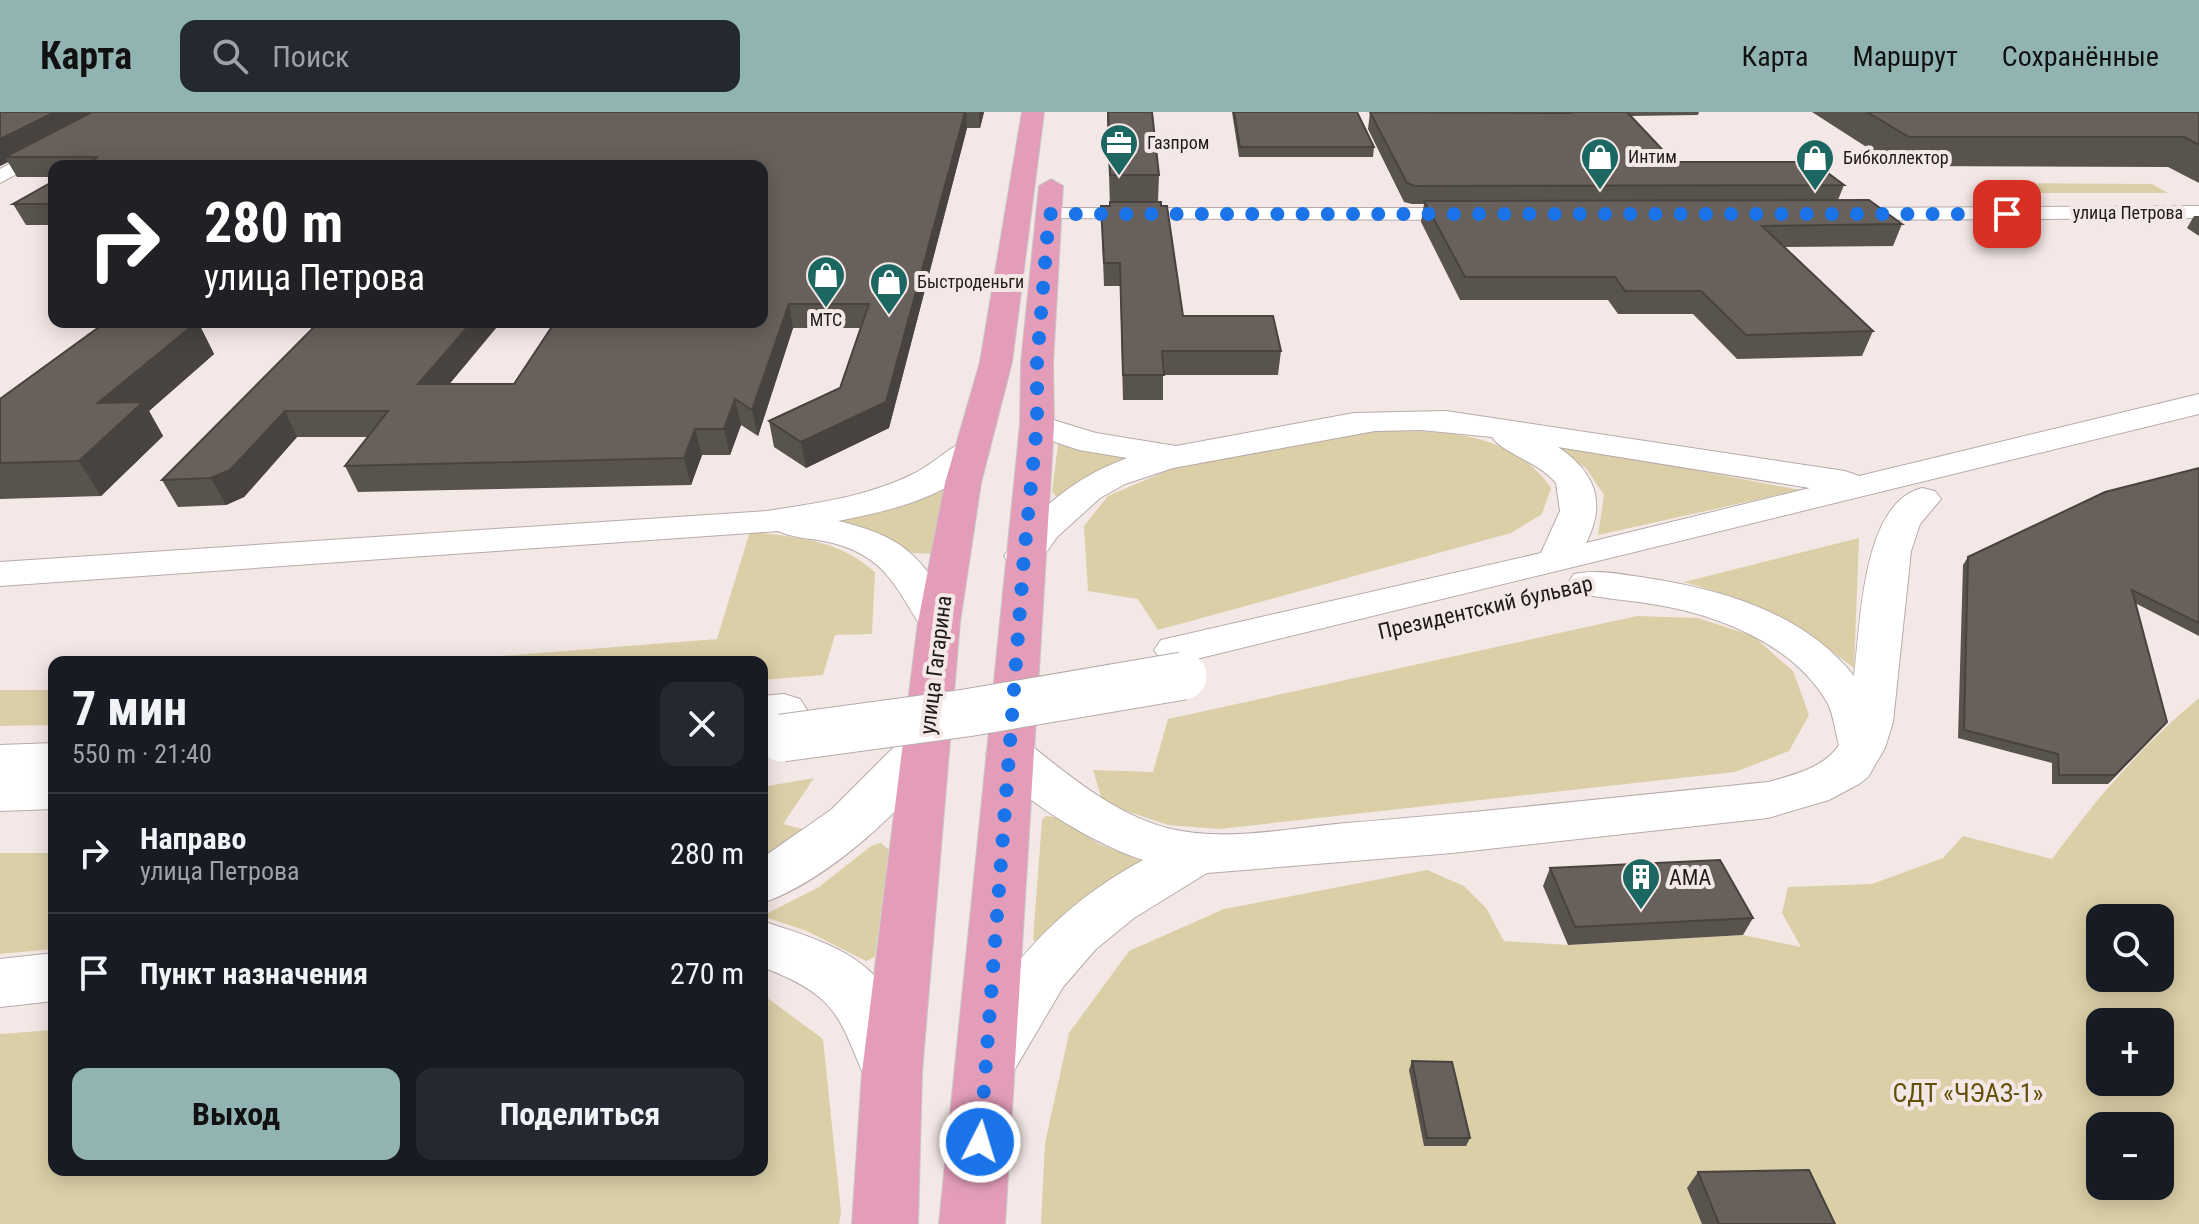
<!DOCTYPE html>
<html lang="ru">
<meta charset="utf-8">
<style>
body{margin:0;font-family:"Roboto Condensed",sans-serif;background:#242831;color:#f1f3f6;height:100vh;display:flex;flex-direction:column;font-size:30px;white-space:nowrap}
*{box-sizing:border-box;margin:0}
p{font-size:26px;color:#9ea1a6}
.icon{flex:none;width:44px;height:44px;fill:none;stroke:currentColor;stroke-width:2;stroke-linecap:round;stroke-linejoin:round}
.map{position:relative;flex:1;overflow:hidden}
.sheet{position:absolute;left:48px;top:544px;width:720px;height:520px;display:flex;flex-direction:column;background:#171b24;border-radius:16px;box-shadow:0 4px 20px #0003}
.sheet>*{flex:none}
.hud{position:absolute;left:48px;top:48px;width:720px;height:168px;border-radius:16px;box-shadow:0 4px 20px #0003;background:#202124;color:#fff;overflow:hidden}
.controls{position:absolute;left:2086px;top:792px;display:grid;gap:16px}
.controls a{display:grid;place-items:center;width:88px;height:88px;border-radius:16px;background:#171b24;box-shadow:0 4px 20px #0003;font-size:40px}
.pin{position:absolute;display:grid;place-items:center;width:68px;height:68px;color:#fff;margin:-34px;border-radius:16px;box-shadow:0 4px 12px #0006}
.me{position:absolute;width:88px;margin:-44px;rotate:5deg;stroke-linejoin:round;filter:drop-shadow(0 0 6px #0008)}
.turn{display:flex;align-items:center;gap:28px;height:168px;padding:0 24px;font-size:36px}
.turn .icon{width:104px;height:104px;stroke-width:2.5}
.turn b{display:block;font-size:56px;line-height:68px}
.round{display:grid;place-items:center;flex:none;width:84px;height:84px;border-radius:16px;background:#242831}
.summary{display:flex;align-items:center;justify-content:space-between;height:136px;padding:0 24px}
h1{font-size:48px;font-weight:700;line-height:60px}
.action{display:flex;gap:16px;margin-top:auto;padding:16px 24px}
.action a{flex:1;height:92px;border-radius:16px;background:#91b4b3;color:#111;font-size:32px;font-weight:700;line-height:92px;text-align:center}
.action a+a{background:#242831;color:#f1f3f6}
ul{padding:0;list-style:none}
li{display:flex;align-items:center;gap:24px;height:120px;padding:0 24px;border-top:2px solid #363941}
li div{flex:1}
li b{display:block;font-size:30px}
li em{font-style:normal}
header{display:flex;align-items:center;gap:48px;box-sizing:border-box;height:112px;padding:0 40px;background:#91b4b3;color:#111}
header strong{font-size:38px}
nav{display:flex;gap:44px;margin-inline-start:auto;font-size:28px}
.search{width:560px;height:72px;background:#242831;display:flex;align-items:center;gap:20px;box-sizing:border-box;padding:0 28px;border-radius:16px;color:#9ea1a6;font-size:30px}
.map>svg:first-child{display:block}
.green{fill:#dbcfa8;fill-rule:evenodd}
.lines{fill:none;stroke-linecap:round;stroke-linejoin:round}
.minor-casing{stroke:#b7aba9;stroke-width:2}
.secondary-casing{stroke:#b7aba9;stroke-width:2}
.primary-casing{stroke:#c9c8c8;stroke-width:2}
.minor{fill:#fff;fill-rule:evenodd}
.secondary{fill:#fff;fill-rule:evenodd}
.primary{fill:#e39db9;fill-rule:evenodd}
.secondary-bridge-casing{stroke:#b7aba9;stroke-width:49;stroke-linecap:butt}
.secondary-bridge{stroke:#fff;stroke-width:47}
.wall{fill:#59534d}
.shaded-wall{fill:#49433f}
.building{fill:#68605a;stroke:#49433f;stroke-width:2}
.route{stroke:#1a73e8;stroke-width:14;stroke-dasharray:0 25.2}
.labels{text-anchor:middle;stroke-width:8;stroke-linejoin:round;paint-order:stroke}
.far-poi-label{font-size:18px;fill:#201b1b;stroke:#f4e8e6;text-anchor:start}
.far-street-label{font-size:18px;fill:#201b1b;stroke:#f4e8e6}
.street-label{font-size:22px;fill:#201b1b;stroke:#f4e8e6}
.poi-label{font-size:22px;fill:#201b1b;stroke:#f4e8e6;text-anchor:start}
.near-park-label{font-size:26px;fill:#635009;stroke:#f4e8e6}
</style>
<header>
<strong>Карта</strong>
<div class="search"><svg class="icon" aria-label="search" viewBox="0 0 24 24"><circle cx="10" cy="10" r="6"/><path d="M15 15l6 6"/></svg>Поиск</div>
<nav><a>Карта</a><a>Маршрут</a><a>Сохранённые</a></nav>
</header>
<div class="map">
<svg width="2199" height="1112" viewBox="0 0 2199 1112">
<rect width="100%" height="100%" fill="#f4e8e6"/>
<g class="green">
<polygon points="2002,71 2152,72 2168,81 2016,81"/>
<path d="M1372 319C1438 319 1509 316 1551 376L1542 402 1511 421 1158 518 1138 487 1088 479 1084 414 1108 384 1189 349Z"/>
<polygon points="1541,329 1800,378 1598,423 1604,383 1586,356"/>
<polygon points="1058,332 1067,332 1140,346 1057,385 1052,380"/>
<polygon points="944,376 933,442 913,441 864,417 814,408"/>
<path d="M750 419C801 427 835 426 875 460L872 522 835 523 823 563 762 568V550H426L717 527Z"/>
<path d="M1859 426 1854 556C1798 513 1752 488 1684 470Z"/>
<polygon points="1637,504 1698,506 1753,524 1793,559 1809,603 1789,639 1735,660 1219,717 1168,713 1103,691 1093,658 1153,660 1168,607"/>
<polygon points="0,578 54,578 54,613 0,614"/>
<path d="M2199 586V1112H1041L1045 1031 1069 921 1129 839 1224 797 1427 758 1464 774 1486 796 1504 829 1568 833 1743 823 1801 835 1782 801 1788 775 1872 772 1943 746 1963 724 2052 747C2098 685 2139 636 2199 586ZM2100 806H2160V866H2100ZM2100 910H2160V970H2100ZM2100 1014H2160V1074H2100Z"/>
<polygon points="814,666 783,712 806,718 762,750 762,675"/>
<polygon points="1046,704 1056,705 1099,732 1146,751 1038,830 1033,828 1042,708"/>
<polygon points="881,731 889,738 875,845 866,849 807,819 762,804 819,775 871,734"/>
<polygon points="0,741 54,741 54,837 0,842"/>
<polygon points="762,882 823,927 841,1100 839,1112 0,1112 0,922 54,918 54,1058 762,1058"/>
</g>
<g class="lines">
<defs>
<g id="minor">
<polygon points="109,0 131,0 0,71 0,57"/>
<polygon points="2199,94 2199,106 1838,108 1828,102 1838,96"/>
<polygon points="1049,96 1471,96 1481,102 1471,108 1042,106 1039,102 1042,98"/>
</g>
<g id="secondary">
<path d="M2199 282V302L1176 552 1161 548 1154 538 1161 528 1541 441 1560 399 1556 371C1539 350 1502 341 1492 325L1421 318 1375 319 1173 356 1125 372 1100 386 1057 425 1038 452 1024 456 1010 452 1004 444C1037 397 1073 366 1127 346L1079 338 1025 320 1020 313 1025 306 1037 303 1096 321 1176 334 1354 301 1446 299 1845 359 1859 364ZM1558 335 1810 376 1586 431C1607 390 1595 360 1558 335Z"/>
<path d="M972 327 984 331 990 338C958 384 889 399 838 409 911 426 923 449 960 510L954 519 939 523 924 519C896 477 888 446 833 431 815 426 794 427 778 419L0 474V450L767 399C817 391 867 385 913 362 934 352 950 333 972 327Z"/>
<path d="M1922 376 1935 379 1941 387 1920 412 1911 439 1893 610 1885 636 1868 665 1859 672 1829 688 1768 706 1452 741 1207 761 1134 806 1096 837 1063 875 1009 967 988 975 967 967 958 948C998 860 1058 794 1143 748 1096 733 1011 684 986 642L993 630 1010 625 1027 630C1069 664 1117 704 1171 717 1228 730 1289 716 1346 711 1487 700 1627 684 1768 670 1793 663 1824 656 1839 633 1835 620 1834 604 1828 592 1795 533 1721 504 1658 493 1630 488 1601 487 1574 480L1568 471 1574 462C1596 457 1619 462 1641 465 1720 477 1802 499 1854 564 1861 514 1861 391 1922 376Z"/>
<polygon points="784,582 800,587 807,598 800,609 762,616 762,584"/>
<path d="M925 616 942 621 949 633C914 691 826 770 762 791V746L832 697 908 621Z"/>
<polygon points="54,631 54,697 0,699 0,633"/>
<path d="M762 809C807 824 862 838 888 881 903 905 911 934 922 960L913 979 892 987 871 979C838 908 844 886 762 855Z"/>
<polygon points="54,841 54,889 0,895 0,847"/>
</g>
<g id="primary">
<polygon points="1022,0 1044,0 1012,250 981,371 960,510 922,960 918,1112 852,1112 862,960 918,510 945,371 980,250"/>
<polygon points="1051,67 1063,74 1053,251 1054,313 1005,1112 939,1112 1020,313 1021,251 1039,74"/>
</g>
</defs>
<use href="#minor" class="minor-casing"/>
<use href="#secondary" class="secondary-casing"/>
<use href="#primary" class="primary-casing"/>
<use href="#minor" class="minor"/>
<use href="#secondary" class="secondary"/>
<use href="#primary" class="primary"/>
<defs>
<polyline id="secondary-bridge" points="782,626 966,601 1183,564"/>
</defs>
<use href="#secondary-bridge" class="secondary-bridge-casing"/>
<use href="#secondary-bridge" class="secondary-bridge"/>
</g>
<g class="wall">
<polygon points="0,0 984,0 980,16 967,16 889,316 806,356 774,335 769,309 840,276 860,216 793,216 758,324 741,313 730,343 702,343 691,373 358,380 345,354 368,325 297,325 244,385 226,393 178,395 162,368 312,217 305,210 501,210 449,272 514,272 762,54 54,54 54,65 17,65 8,50 0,54"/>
<polygon points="1107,0 1152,0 1159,63 1158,90 1183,204 1281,239 1278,263 1163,263 1163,288 1123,288 1120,174 1104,174 1101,94 1110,94"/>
<polygon points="1232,0 1357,0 1374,35 1373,45 1239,45"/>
<polygon points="1370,0 1548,1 1547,0 1699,0 1698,3 1631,4 1674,50 1844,73 1838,88 1902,112 1893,134 1785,135 1873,219 1862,244 1737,247 1693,202 1618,202 1608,188 1460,188 1421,110 1424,92 1412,92 1404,90 1368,17"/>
<polygon points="1812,0 2199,0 2199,71 2168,55 1896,54"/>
<polygon points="54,69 54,113 26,113 13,92"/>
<polygon points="2194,104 2199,104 2199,124 2187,116"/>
<polygon points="93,210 198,210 214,242 149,299 163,324 101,384 0,387 0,287 97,217"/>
<polygon points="2199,356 2199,524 2135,491 2160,618 2108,672 2052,672 2052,651 1958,626 1963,453 1968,445"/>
<polygon points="1550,756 1753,806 1743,823 1568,833 1543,774"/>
<polygon points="1412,949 1470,1026 1466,1034 1424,1034 1409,958"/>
<polygon points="1698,1060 1835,1112 1702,1112 1687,1076"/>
</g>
<g class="shaded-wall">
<polygon points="55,0 103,0 5,45 8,50 0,54 0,27"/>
<polygon points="965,0 966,0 967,16 889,316 806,356 801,330 886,290"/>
<polygon points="979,0 984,0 980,16"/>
<polygon points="789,192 793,216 758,324 752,298"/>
<polygon points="198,210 214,242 149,299 163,324 101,384 79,349 98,291"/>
<polygon points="472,210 501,210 428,298 418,272"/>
<polygon points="735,287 741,313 730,343 724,317"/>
<polygon points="285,299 297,325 244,385 226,393 211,366"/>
<polygon points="695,317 702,343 691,373 684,346"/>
<polygon points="2167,610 2160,618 2108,672 2115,663"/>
</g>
<g class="building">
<polygon points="0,0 55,0 0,27"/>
<polygon points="92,0 965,0 886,290 801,330 769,309 840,276 869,192 789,192 752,298 735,287 724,317 695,317 684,346 345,354 388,299 285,299 230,358 211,366 162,368 319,210 472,210 418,272 514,272 555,210 762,210 762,54 81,54 98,45 5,45"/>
<polygon points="1108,0 1152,0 1159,63 1110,63"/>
<polygon points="1234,0 1357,0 1374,35 1240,35"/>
<polygon points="1370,0 1569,1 1568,0 1627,0 1674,50 1813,50 1844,73 1415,74 1407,71"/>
<polygon points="1867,0 2199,0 2199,33 2184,25 1909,25"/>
<polygon points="54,69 54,92 13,92"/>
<polygon points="1869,88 1902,112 1762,114 1873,219 1746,223 1701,179 1625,179 1615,165 1465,165 1424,89"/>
<polygon points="1110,90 1161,90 1161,94 1167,94 1183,204 1273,204 1281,239 1162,239 1164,263 1123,263 1120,151 1104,151 1101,94 1110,94"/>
<polygon points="106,210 197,210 98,291 143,290 79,349 0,351 0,287"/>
<polygon points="2199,356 2199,511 2132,478 2167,610 2115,663 2059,663 2058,642 1964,618 1968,445 2105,380"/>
<polygon points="1720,748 1753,806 1575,815 1550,756"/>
<polygon points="1412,949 1452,950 1470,1026 1427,1026"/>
<polygon points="1809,1058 1835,1112 1719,1112 1698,1060"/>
</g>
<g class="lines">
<polyline class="route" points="980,1030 1024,444 1037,313 1037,251 1049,102 2007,102"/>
</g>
<defs>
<symbol id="office-pin" viewBox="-11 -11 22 30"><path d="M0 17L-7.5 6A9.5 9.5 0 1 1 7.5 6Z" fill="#1c6762" stroke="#f4e8e6"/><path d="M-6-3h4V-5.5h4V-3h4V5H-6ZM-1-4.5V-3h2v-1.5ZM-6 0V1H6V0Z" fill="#fff"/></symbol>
<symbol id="shop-pin" viewBox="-11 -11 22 30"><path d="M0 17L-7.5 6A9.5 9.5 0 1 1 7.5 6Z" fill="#1c6762" stroke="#f4e8e6"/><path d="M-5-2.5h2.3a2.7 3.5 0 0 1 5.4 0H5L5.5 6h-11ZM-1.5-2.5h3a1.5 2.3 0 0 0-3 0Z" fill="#fff"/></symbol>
<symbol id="building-pin" viewBox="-11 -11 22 30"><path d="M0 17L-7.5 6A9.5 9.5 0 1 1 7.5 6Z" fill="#1c6762" stroke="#f4e8e6"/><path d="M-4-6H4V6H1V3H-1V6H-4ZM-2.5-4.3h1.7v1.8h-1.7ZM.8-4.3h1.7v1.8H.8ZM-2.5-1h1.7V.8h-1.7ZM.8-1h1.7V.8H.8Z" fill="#fff"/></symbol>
</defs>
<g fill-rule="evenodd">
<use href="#office-pin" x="1097" y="9" width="44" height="60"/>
<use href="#shop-pin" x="1578" y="23" width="44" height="60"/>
<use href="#shop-pin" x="1793" y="24" width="44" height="60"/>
<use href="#shop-pin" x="804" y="141" width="44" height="60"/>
<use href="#shop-pin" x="867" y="148" width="44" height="60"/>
<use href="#building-pin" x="1619" y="743" width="44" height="60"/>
</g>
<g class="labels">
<g class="far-poi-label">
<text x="1147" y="37">Газпром</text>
<text x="1628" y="51">Интим</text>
<text x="1843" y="52">Бибколлектор</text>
<text x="917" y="176">Быстроденьги</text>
<text x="826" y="214" text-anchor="middle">МТС</text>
</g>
<g class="far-street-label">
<text x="2128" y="107">улица Петрова</text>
</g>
<g class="street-label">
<text transform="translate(1485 495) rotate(-13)" y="8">Президентский бульвар</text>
<text transform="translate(935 553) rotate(-83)" y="8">улица Гагарина</text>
</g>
<g class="poi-label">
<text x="1669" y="773">АМА</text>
</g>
<g class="near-park-label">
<text x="1968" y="990">СДТ «ЧЭАЗ-1»</text>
</g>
</g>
</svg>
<div class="controls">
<a><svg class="icon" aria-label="search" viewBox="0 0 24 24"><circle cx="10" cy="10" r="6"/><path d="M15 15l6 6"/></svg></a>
<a>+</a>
<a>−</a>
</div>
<div class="pin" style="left:2007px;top:102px;background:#d93025"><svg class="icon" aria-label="arrive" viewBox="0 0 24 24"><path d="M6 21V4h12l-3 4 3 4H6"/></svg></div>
<svg class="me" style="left:980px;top:1030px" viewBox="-20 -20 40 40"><circle r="17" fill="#1a73e8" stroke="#fff" stroke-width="3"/><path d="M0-11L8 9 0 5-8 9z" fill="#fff"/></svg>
<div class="hud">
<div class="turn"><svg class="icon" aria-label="right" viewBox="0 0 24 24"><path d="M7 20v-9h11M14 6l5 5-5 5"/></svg><div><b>280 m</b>улица Петрова</div></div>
</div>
<section class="sheet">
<div class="summary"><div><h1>7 мин</h1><p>550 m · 21:40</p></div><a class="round"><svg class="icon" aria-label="close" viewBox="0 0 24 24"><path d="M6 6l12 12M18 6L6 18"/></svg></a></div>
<ul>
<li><svg class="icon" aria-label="right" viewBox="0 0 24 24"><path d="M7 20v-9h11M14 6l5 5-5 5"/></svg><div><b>Направо</b><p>улица Петрова</p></div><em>280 m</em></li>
<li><svg class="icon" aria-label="arrive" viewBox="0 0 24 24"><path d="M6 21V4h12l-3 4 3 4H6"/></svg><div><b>Пункт назначения</b></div><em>270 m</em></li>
</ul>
<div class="action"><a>Выход</a><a>Поделиться</a></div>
</section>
</div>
